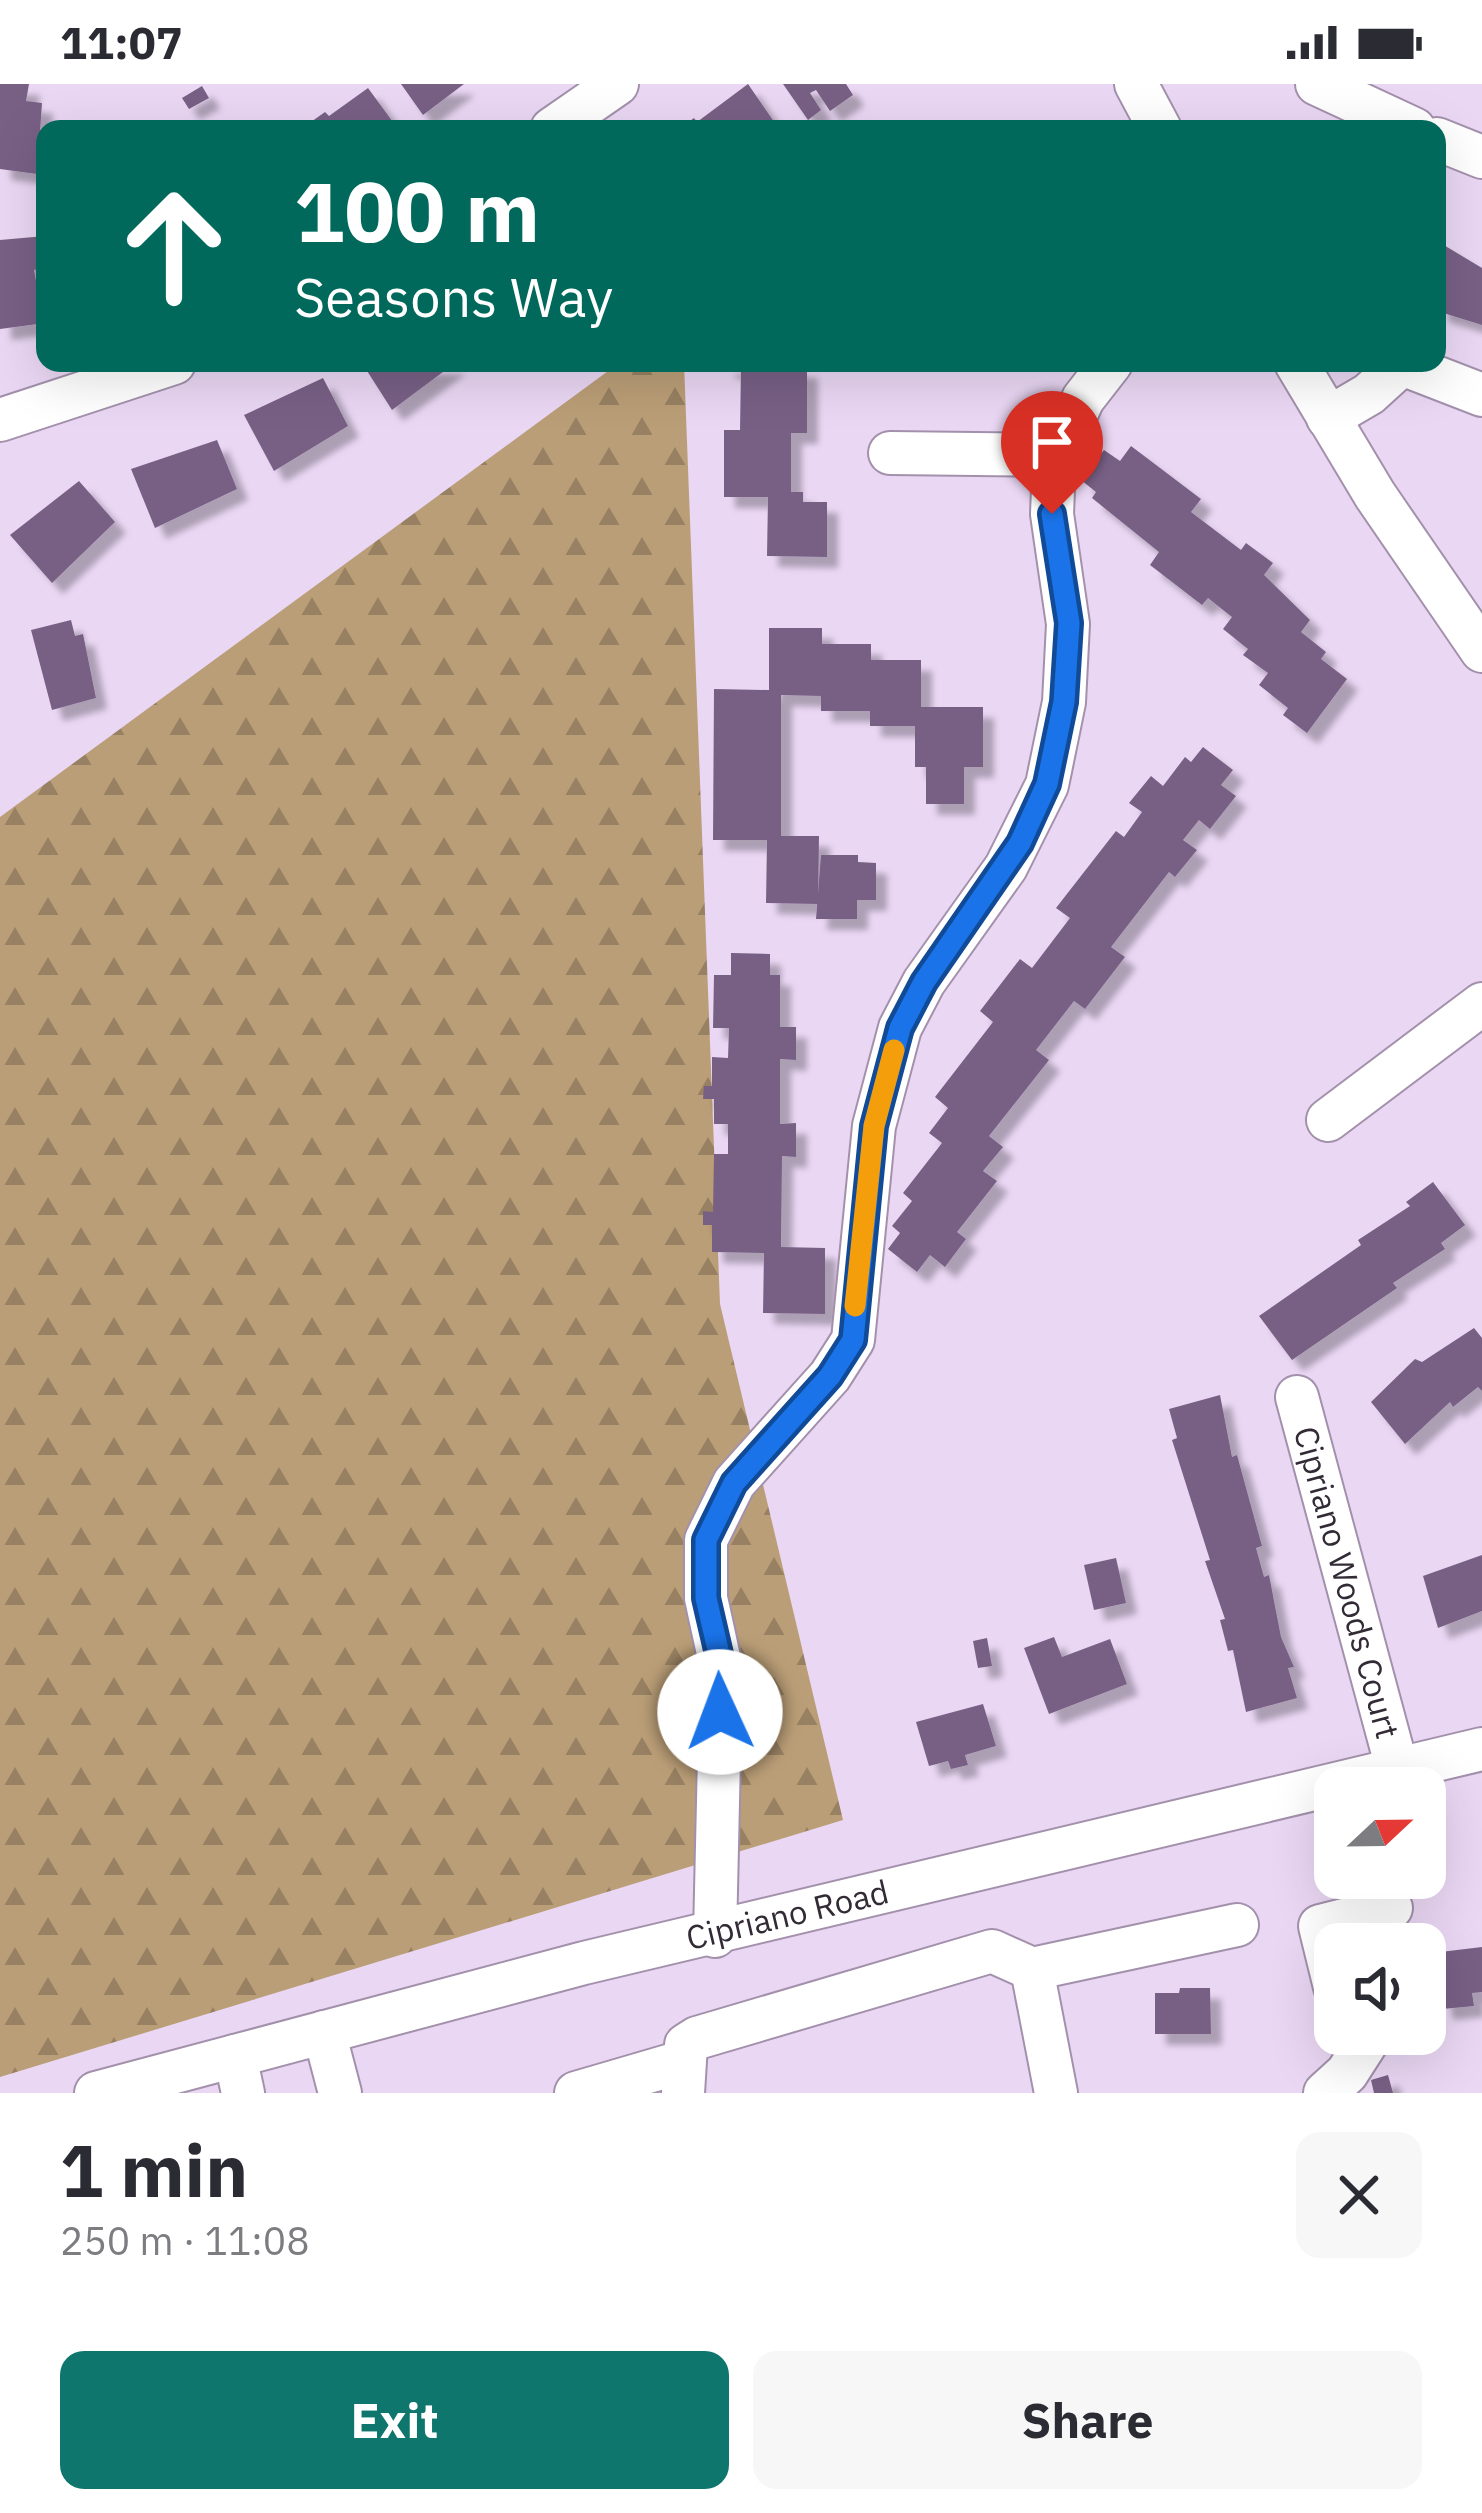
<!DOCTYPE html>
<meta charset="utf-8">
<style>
body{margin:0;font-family:"IBM Plex Sans",sans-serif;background:#f7f7f7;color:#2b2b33;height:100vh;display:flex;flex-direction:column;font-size:45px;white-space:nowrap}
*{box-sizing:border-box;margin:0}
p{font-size:39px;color:#7c7c81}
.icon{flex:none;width:66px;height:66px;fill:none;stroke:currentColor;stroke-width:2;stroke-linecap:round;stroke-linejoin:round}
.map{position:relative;height:2009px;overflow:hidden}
.details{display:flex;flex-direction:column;background:#fff;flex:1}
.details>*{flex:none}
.guide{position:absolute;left:36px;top:36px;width:1410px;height:252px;border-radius:24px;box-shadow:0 12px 48px #0002;background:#00695c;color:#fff;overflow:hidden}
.needle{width:78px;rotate:68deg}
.fabs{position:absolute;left:1314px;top:1683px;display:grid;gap:24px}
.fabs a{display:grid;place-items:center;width:132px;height:132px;border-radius:24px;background:#fff;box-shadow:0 12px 48px #0002;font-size:60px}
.pin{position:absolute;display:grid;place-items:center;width:102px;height:102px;color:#fff;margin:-123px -51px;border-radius:50% 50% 50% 0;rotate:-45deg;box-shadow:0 0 12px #0007}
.pin .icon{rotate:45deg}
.me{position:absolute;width:132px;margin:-66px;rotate:358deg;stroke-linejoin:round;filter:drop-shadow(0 0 9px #0008)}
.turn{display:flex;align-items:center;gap:42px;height:252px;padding:0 60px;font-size:54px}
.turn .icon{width:156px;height:156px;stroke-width:2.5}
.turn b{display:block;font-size:84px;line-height:102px}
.round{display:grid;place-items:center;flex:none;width:126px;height:126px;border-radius:24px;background:#f7f7f7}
.summary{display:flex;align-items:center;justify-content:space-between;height:204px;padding:0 60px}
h1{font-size:72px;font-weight:700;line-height:90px}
.button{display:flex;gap:24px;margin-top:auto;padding:24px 60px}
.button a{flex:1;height:138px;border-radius:24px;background:#0f766e;color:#fff;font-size:48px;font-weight:700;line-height:138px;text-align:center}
.button a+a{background:#f7f7f7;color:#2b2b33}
.status{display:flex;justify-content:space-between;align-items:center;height:84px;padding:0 60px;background:#fff;direction:ltr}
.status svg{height:33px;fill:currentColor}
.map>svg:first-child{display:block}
.forest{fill:url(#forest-firs)}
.building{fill:#786185;filter:url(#shadow)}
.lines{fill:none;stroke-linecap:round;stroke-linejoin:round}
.minor-casing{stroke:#a391ac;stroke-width:46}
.minor{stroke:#fff;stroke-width:42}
.route-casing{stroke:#114b97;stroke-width:30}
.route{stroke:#1a73e8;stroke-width:21}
.slow{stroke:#f59e0b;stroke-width:21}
.labels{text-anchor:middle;stroke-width:12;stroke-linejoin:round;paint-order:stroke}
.street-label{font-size:33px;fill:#322b36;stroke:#fff}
</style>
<div class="status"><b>11:07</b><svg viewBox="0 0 49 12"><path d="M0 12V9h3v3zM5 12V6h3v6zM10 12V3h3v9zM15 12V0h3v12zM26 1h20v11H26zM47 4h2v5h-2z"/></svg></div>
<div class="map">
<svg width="1482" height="2009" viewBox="0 0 1482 2009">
<defs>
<pattern id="forest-firs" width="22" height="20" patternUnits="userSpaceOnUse" patternTransform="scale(3)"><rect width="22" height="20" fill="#ba9e77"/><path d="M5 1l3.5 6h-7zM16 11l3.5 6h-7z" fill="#988162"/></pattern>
<filter id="shadow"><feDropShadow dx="11" dy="11" stdDeviation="3" flood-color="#0004"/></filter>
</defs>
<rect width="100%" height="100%" fill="#ead7f4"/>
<polygon class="forest" points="619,279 684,279 720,1220 843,1736 0,1993 0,733"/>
<g class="building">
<polygon points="0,0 29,0 26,17 42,19 37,90 0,85"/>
<polygon points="401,0 464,0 423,31"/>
<polygon points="748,0 779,45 679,45 694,34 697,38"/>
<polygon points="783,0 846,0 853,11 830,27 816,6 810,9 821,26 808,36"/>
<polygon points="202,2 209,14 189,25 182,14"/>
<polygon points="368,4 398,45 301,45 325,28 329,32"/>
<polygon points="45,152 45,184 34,186 37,202 42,201 45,239 0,245 0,156"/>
<polygon points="1437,157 1482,184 1482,241 1437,227"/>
<polygon points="362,279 455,279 392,326"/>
<polygon points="725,279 807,283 807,349 791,349 791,408 803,408 803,418 827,418 827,473 767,472 768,413 724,413 724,346 740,346 741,284 725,284"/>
<polygon points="323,294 348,342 274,387 244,331"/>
<polygon points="217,356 237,405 155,444 131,385"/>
<polygon points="1131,362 1201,415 1191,428 1241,466 1246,459 1273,479 1264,491 1310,536 1301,548 1326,568 1321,575 1347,595 1307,649 1283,631 1288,624 1259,601 1268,589 1243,571 1248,565 1223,545 1232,533 1208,514 1202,521 1150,481 1159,468 1092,414 1096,408 1081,396 1104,366 1120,377"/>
<polygon points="79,397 115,438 52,499 10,451"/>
<polygon points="71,536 75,552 83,550 96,614 52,626 31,546"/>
<polygon points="769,544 822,544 822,560 871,560 871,576 921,576 921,623 983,623 983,683 964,683 964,720 926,720 926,683 915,683 915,642 870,642 870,627 821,627 821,612 781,611 781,752 819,752 818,820 766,819 767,756 713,756 714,605 769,606"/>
<polygon points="1203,663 1233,686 1221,701 1236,712 1210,745 1199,736 1183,756 1197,766 1175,793 1169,788 1111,863 1125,873 1085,925 1074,917 1036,966 1049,976 989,1052 1003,1063 983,1087 997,1097 957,1148 966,1155 945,1183 930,1171 917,1188 888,1165 900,1149 892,1142 912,1117 903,1109 942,1059 929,1049 948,1024 935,1013 993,938 980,927 1020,875 1032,884 1070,834 1056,824 1116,747 1124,753 1142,728 1129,719 1151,692 1163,702 1185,673 1191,678"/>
<polygon points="821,771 858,771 858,778 876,779 876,816 857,816 857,835 816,835"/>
<polygon points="731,869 770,870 770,891 780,891 780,943 796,943 796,976 780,975 780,1040 796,1039 796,1073 782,1072 781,1163 825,1164 825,1230 763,1229 764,1169 712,1168 712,1141 703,1141 703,1127 713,1128 714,1070 728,1070 728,1040 714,1040 714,1015 703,1015 704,1002 712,1002 712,973 728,974 729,944 713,944 714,891 731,891"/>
<polygon points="1433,1098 1465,1141 1441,1159 1445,1165 1393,1199 1397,1204 1292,1276 1259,1232 1361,1161 1358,1156 1410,1122 1406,1118"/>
<polygon points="1474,1244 1482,1254 1482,1307 1478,1303 1453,1323 1450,1318 1405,1360 1371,1318 1415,1275 1422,1278"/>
<polygon points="1220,1311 1232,1373 1237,1371 1262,1462 1256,1464 1264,1493 1269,1491 1281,1553 1294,1583 1288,1584 1297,1614 1246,1628 1233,1566 1228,1567 1220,1536 1225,1535 1205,1477 1210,1476 1172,1356 1177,1354 1169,1325"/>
<polygon points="1482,1471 1482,1527 1438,1544 1423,1492"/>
<polygon points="1116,1474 1126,1519 1094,1526 1084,1481"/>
<polygon points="1054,1553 1062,1573 1110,1555 1127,1600 1049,1630 1024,1564"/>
<polygon points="987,1554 992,1582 978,1584 973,1557"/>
<polygon points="983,1620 996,1662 965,1671 968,1681 951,1685 948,1677 929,1682 916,1638"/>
<polygon points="1482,1863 1482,1908 1472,1909 1474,1922 1442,1925 1432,1869"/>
<polygon points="1180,1904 1210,1904 1211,1950 1155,1950 1155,1909 1179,1909"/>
<polygon points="1388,1991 1393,2009 1374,2009 1371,1996"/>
</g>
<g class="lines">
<defs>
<g id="minor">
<polyline points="1136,0 1160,45"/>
<polyline points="1317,0 1414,45"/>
<polyline points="552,45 617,0"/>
<polyline points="1437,55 1482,73"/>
<polyline points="1296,279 1375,411 1482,567"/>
<polyline points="1328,334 1369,310 1402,280 1482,311"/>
<polyline points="0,336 174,279"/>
<polyline points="890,369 1058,371"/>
<polyline points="1328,1036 1482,920"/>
<path id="s1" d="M1297 1313 1397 1684"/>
<polyline points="715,1852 721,1583 706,1514 706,1456 734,1399 830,1292 853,1256 874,1042 900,944 924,898 1006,783 1047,701 1064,618 1068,540 1052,430 1054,380 1083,315 1111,279"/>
<polyline points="1335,1903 1320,1842 1391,1824"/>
<polyline points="324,1948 340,2009"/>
<polyline points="235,1972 243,2009"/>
<path id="s2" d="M96 2009 584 1879 1482 1665"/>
<polyline points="576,2009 682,1978"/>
<polyline points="683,2009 686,1961 697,1954 992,1867 1032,1885"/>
<polyline points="1056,2009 1032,1885 1237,1841"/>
<polyline points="1325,2009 1347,1989 1372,1950"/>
</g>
</defs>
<use href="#minor" class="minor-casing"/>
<use href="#minor" class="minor"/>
</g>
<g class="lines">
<defs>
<polyline id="route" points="720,1628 722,1583 706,1514 706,1456 734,1399 830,1292 853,1256 874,1042 900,944 924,898 1020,759 1047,700 1064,618 1069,539 1052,430"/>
</defs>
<use href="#route" class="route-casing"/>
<use href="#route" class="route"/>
<polyline class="slow" points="855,1222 874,1042 894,966"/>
</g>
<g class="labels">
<g class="street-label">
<text dy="12" stroke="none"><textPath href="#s1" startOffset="192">Cipriano Woods Court</textPath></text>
<text dy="12" stroke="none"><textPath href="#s2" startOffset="714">Cipriano Road</textPath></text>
</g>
</g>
</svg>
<div class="fabs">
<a><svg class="needle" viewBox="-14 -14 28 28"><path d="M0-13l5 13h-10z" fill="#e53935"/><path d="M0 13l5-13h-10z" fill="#7c7c81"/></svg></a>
<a><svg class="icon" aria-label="sound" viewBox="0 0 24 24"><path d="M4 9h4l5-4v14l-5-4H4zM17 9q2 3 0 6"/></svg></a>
</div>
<div class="pin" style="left:1052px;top:430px;background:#d93025"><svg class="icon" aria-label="arrive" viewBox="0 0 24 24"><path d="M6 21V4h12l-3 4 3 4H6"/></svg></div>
<svg class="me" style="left:720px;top:1628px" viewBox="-20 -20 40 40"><circle r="19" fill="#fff"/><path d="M0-13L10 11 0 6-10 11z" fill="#1a73e8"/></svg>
<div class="guide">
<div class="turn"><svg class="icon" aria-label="ahead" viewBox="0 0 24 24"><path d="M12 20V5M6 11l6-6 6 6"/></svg><div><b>100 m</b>Seasons Way</div></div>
</div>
</div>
<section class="details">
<div class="summary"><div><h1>1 min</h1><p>250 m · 11:08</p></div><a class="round"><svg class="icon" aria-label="close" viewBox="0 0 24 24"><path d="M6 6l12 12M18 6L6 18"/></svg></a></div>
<div class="button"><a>Exit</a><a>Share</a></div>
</section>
